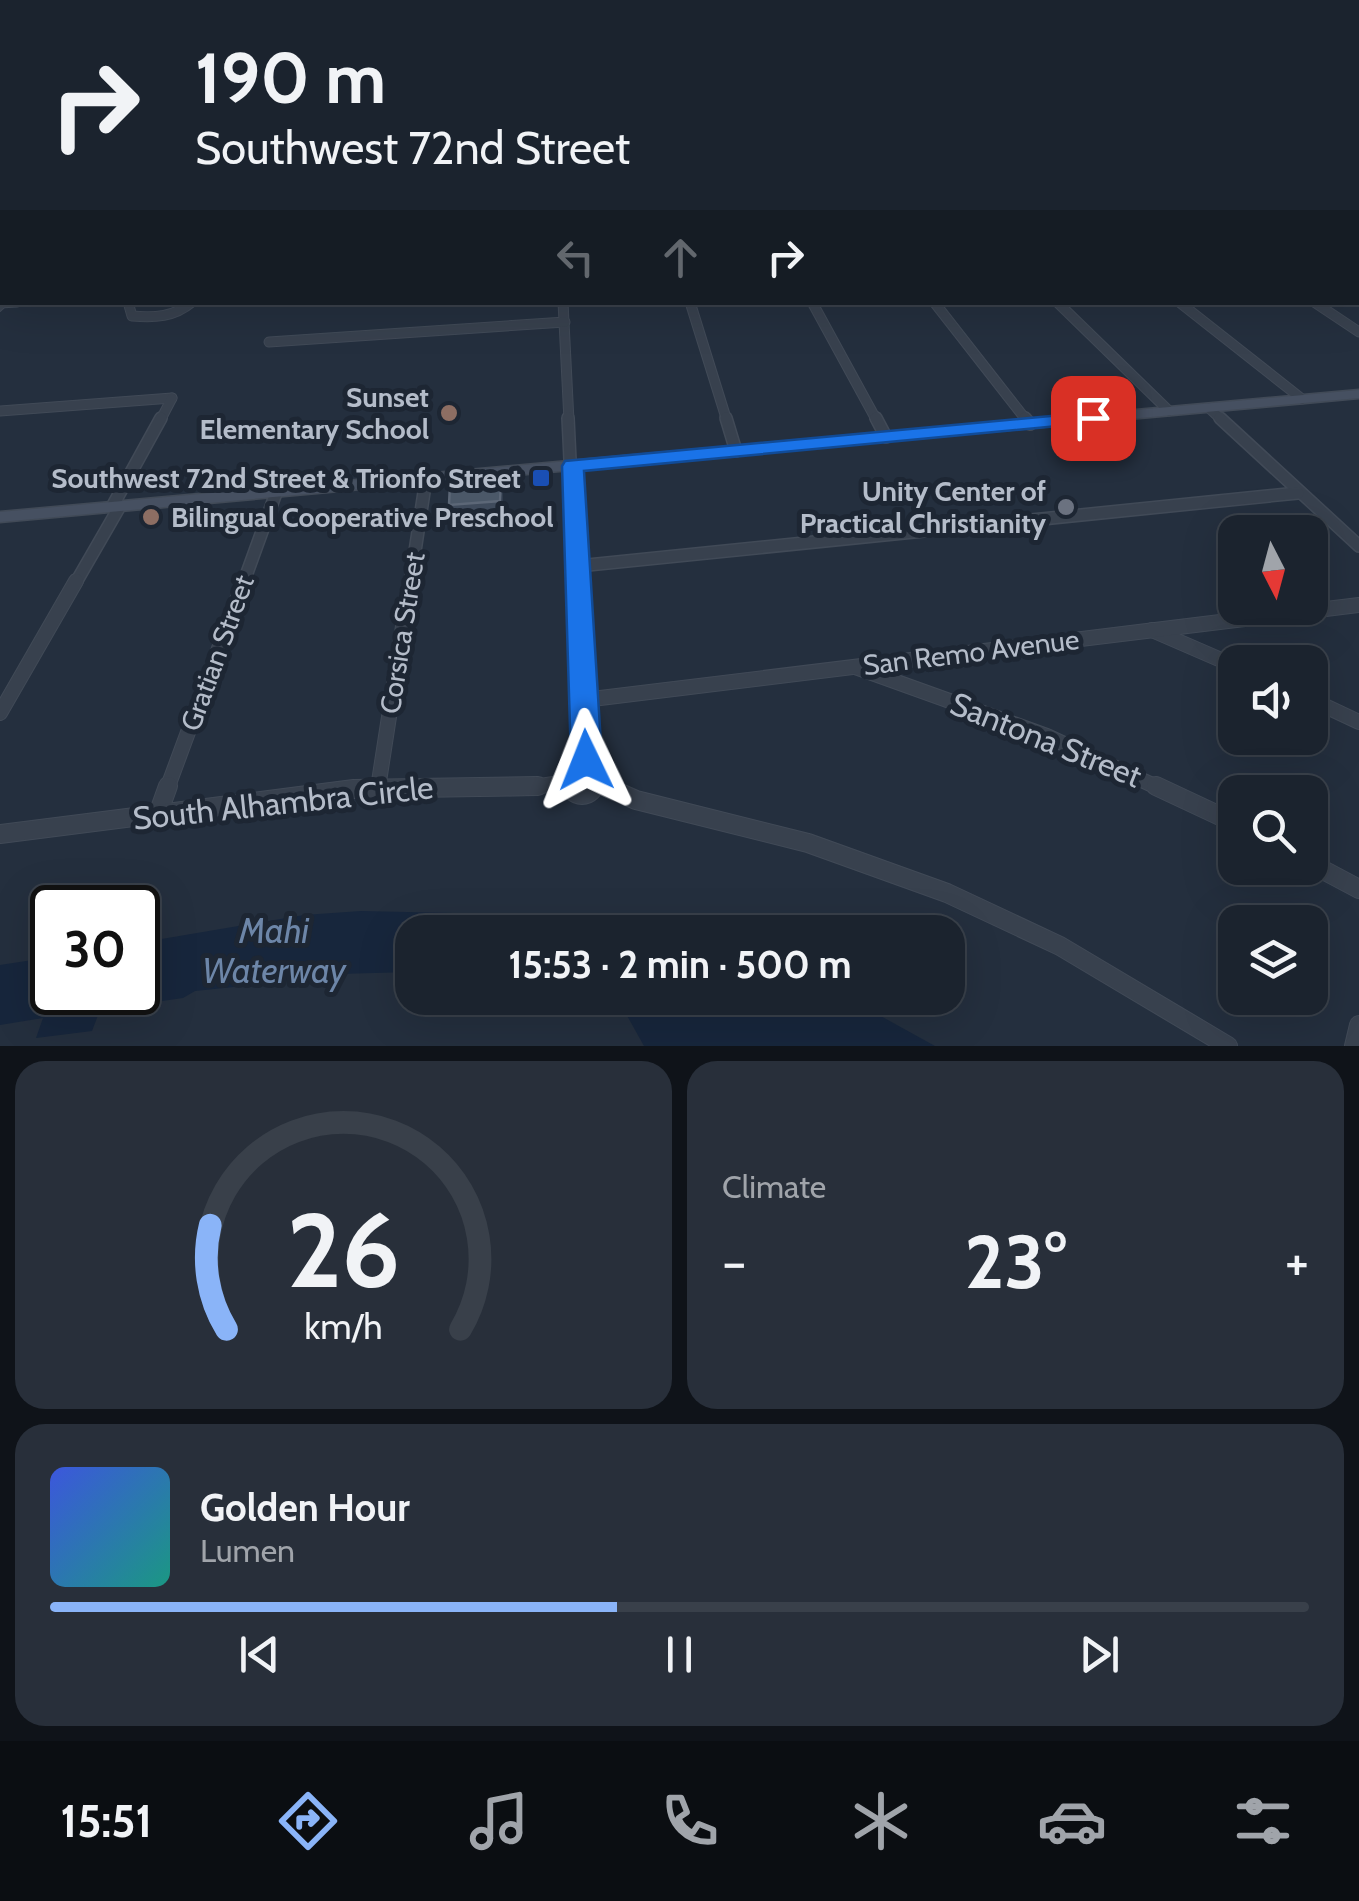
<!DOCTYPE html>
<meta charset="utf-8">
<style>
:root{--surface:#1b232e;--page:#282f3a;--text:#f1f3f6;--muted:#a0a4aa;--line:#39404a;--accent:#8ab4f8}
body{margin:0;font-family:Cabin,sans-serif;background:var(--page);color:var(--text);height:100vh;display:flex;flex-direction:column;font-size:38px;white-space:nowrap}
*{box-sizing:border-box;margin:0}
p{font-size:32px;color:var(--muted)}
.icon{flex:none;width:55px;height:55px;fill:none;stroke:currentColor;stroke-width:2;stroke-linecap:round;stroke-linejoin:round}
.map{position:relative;height:1046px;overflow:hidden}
.side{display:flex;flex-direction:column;gap:15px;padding:15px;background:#0f1319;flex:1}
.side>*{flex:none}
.banner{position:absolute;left:0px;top:0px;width:1360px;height:305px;box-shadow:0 10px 40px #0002,0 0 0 2px var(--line);background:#1b232e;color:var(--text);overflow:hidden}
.needle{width:65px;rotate:174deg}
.controls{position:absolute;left:1218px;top:515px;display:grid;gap:20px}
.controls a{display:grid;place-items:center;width:110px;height:110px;border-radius:20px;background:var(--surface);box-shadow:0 10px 40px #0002,0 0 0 2px var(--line);font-size:50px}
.speed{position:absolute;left:30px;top:885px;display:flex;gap:20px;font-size:50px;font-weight:700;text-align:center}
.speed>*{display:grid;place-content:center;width:130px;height:130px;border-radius:50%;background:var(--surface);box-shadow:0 10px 40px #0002,0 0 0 2px var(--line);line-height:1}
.speed .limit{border:5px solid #111;border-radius:15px;background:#fff;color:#111}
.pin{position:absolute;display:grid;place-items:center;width:85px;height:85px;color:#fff;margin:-42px;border-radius:20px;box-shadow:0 5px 15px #0006}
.me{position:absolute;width:110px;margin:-55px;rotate:358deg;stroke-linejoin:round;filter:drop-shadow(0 0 8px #0008)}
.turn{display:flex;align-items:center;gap:35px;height:210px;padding:0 30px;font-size:45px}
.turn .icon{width:130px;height:130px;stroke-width:2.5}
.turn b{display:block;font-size:70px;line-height:85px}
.lanes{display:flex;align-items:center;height:95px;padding:0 30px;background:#0003;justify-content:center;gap:50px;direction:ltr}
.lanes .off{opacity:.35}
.big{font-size:75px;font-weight:800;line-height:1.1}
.side .widget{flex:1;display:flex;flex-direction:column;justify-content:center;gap:15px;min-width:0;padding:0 35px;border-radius:30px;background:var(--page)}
.side .dial{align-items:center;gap:0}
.dial svg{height:260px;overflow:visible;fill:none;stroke:var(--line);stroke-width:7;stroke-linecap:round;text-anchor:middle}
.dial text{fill:var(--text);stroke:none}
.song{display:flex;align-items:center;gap:30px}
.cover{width:120px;height:120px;border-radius:15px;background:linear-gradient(135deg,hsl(230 70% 55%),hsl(170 70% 35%))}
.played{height:10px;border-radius:5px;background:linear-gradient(90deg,var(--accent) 45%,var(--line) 45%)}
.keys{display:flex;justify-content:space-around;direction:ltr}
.heat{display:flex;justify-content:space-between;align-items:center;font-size:55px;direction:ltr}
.side .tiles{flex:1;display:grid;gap:15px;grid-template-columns:1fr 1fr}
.widget:last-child{grid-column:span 2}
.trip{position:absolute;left:395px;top:915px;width:570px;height:100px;border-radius:30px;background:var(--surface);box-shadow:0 10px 40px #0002,0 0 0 2px var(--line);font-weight:800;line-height:100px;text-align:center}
.tabs{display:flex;height:160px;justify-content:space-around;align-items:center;background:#0b0e12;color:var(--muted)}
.tabs .icon{width:70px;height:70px}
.tabs .selected{color:var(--accent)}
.tabs b{font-size:45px;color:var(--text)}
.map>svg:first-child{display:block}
.water{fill:#17263c}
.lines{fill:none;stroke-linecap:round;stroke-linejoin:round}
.minor-far3-casing{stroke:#414a57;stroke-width:11}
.minor-far2-casing{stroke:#414a57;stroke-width:14}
.minor-far1-casing{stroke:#414a57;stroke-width:16}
.minor-casing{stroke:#414a57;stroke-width:20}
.tertiary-casing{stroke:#414a57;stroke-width:2}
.secondary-casing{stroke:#414a57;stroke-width:3}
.minor-far3{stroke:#38414e;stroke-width:9}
.minor-far2{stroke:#38414e;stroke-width:11}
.minor-far1{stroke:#38414e;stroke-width:14}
.minor{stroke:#38414e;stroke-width:18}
.tertiary{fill:#38414e;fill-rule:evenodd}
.secondary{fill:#465061;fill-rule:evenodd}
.wall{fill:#3f4b5c}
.shaded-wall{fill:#2f3b4b}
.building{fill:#4b5868;stroke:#5c6777;stroke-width:2.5}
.route{fill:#1a73e8;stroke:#114b97;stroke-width:2.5}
.education-dot{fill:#8d6e63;stroke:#1d2633;stroke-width:4}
.transit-dot{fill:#1a4fb4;stroke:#1d2633;stroke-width:4}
.worship-dot{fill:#6b7280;stroke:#1d2633;stroke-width:4}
.labels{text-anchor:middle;stroke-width:10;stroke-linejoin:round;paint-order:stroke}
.poi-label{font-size:28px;font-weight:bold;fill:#b4bcc9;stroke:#1d2633;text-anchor:end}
.street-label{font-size:28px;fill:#b4bcc9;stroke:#1d2633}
.near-street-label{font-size:32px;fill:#b4bcc9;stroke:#1d2633}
.near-water-label{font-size:35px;font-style:italic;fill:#6d86a8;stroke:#1d2633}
</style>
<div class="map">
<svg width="1359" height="1046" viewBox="0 0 1359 1046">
<rect width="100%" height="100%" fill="#242f3e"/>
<g class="water">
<polygon points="361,911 498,914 594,932 412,932 412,972 300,975 282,982 195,991 183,998 100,1010 92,1031 36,1038 43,1018 0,1025 0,965 52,957 52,992 138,992 138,943 304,915"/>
<polygon points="589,998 848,998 935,1046 644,1046 620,1003"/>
</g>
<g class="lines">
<g class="minor-far3-casing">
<g id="minor-far3">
<path d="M128 302 132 316C155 318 174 317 192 302"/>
<polyline points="563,302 569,421"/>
<polyline points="690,302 727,421"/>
<polyline points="812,302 877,421"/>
<polyline points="934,302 1027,421"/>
<polyline points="1057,302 1169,411"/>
<polyline points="1179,302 1302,399"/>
<polyline points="1314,302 1359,332"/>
<polyline points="0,303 17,302"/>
<polyline points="269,342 565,322"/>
<polyline points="1209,408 1223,421"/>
<polyline points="0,411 172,398"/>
<polyline points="160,421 172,398"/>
</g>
</g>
<g class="minor-far2-casing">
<g id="minor-far2">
<polyline points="568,418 576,584"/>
<polyline points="726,418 736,451"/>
<polyline points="876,418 886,437"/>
<polyline points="1025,418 1030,424"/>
<polyline points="1220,418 1359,546"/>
<polyline points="112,507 161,418"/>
<polyline points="578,566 1298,493"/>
<polyline points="75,584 120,506"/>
<polyline points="243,584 276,493"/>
<polyline points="410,584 426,479"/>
</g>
</g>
<g class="minor-far1-casing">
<g id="minor-far1">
<polyline points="576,581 585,768"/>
<polyline points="1152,630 1235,666"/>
<polyline points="855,667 1047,736 1161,789"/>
<polyline points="1310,699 1359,722"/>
<polyline points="584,700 1359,605"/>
<polyline points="0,713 76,581"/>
<circle cx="582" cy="782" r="15"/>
<polyline points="598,784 610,789"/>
<polyline points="378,788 410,581"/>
<polyline points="167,789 244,581"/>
<polyline points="379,789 528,788 566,782"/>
</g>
</g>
<g class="minor-casing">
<g id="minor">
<polyline points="604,786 636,800 808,843 947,893 1060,946 1228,1046"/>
<polyline points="1156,786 1235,823"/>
<polyline points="158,814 168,786"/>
<polyline points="0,834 354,789 538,786"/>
<polyline points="1310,863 1359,889"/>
<polyline points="1354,1046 1359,1025"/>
</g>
</g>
<g class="tertiary-casing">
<polygon id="tertiary" points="2,300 2,302 10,302 0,311 0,303"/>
</g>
<g class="secondary-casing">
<g id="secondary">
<rect x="1358" y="156" width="1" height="5"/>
<polygon points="1359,390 1359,398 0,522 0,512"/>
</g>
</g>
<use href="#minor-far3" class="minor-far3"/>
<use href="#minor-far2" class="minor-far2"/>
<use href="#minor-far1" class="minor-far1"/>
<use href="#minor" class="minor"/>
<use href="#tertiary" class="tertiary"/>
<use href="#secondary" class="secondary"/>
</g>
<polygon class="wall" points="503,492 502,514 452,518 449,505"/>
<polygon class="shaded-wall" points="501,480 503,492 502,514 500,501"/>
<polygon class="building" points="501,480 500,501 449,505 450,484"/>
<linearGradient id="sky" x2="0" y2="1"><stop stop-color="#141a22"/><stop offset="0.42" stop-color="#3f4d63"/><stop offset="1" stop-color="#3f4d63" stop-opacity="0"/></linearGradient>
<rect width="1359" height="252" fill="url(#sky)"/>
<polygon class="route" points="1093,412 1103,418 1100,422 584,471 602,760 597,770 586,774 576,770 571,760 562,466 565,461"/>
<g class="education-dot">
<circle cx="449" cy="413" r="10"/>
<circle cx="151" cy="517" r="10"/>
</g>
<rect class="transit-dot" x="531" y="468" width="20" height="20" rx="5"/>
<circle class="worship-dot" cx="1066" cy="507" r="10"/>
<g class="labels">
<g class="poi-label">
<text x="429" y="407">Sunset<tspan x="429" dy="32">Elementary School</tspan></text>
<text x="521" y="488">Southwest 72nd Street &amp; Trionfo Street</text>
<text x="1046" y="501">Unity Center of<tspan x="1046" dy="32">Practical Christianity</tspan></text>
<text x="171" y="527" text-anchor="start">Bilingual Cooperative Preschool</text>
</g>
<g class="street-label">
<text transform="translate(402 633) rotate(-81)" y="10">Corsica Street</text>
<text transform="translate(971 652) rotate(-7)" y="10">San Remo Avenue</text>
<text transform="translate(217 653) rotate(-70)" y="10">Gratian Street</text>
</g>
<g class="near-street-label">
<text transform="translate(1046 740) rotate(22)" y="11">Santona Street</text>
<text transform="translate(283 803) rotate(-6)" y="11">South Alhambra Circle</text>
</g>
<g class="near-water-label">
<text x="274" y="943">Mahi<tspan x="274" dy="40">Waterway</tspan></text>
</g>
</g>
</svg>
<div class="controls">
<a><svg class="needle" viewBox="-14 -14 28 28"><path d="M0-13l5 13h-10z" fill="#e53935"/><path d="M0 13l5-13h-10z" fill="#a0a4aa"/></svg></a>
<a><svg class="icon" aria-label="sound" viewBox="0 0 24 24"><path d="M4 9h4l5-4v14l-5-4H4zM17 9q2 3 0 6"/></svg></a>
<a><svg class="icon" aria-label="search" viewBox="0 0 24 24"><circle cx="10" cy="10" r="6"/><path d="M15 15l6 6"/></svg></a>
<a><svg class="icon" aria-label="layers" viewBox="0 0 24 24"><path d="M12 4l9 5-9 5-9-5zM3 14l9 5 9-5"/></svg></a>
</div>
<div class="speed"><div class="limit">30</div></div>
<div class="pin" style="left:1093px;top:418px;background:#d93025"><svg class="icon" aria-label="arrive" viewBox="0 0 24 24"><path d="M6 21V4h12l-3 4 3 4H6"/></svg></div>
<svg class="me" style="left:586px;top:760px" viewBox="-20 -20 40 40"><path d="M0-17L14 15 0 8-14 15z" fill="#1a73e8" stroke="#fff" stroke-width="4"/></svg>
<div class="trip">15:53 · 2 min · 500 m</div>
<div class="banner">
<div class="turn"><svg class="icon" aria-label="right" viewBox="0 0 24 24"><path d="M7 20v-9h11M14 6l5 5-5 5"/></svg><div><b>190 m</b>Southwest 72nd Street</div></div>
<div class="lanes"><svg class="icon off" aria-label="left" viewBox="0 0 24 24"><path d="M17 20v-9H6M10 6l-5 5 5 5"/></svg><svg class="icon off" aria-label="ahead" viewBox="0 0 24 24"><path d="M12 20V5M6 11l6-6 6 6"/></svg><svg class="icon" aria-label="right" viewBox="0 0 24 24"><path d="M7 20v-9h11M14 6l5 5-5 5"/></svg></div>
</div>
</div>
<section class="side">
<div class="tiles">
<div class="widget dial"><svg viewBox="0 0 100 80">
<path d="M14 69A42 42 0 1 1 86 69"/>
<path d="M14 69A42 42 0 0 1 9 37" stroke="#8ab4f8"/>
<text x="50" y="56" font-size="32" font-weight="700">26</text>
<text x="50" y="72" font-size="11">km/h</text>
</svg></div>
<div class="widget"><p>Climate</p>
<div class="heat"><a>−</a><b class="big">23°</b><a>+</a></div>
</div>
<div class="widget">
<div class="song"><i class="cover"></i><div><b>Golden Hour</b><p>Lumen</p></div></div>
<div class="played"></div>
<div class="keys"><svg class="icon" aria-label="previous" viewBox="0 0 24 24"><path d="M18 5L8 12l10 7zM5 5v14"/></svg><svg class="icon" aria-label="pause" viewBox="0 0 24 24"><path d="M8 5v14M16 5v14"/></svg><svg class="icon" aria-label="next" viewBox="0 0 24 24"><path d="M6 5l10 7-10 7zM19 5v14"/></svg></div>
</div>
</div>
</section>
<nav class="tabs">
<b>15:51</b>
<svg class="icon selected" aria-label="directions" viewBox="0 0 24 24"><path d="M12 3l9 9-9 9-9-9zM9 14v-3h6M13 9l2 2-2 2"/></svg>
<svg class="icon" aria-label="music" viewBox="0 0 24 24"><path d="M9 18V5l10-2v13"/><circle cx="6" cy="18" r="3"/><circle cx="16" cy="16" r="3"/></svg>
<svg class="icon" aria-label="phone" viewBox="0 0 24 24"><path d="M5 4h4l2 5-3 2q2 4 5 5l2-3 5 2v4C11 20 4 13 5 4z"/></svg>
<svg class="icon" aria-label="climate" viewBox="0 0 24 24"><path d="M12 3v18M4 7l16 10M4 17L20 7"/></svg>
<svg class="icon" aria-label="car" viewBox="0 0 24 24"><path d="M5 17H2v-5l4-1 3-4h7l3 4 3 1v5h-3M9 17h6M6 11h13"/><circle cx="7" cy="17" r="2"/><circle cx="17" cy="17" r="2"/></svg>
<svg class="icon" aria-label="filters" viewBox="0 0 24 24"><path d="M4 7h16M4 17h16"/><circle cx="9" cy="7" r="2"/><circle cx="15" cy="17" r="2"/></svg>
</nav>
